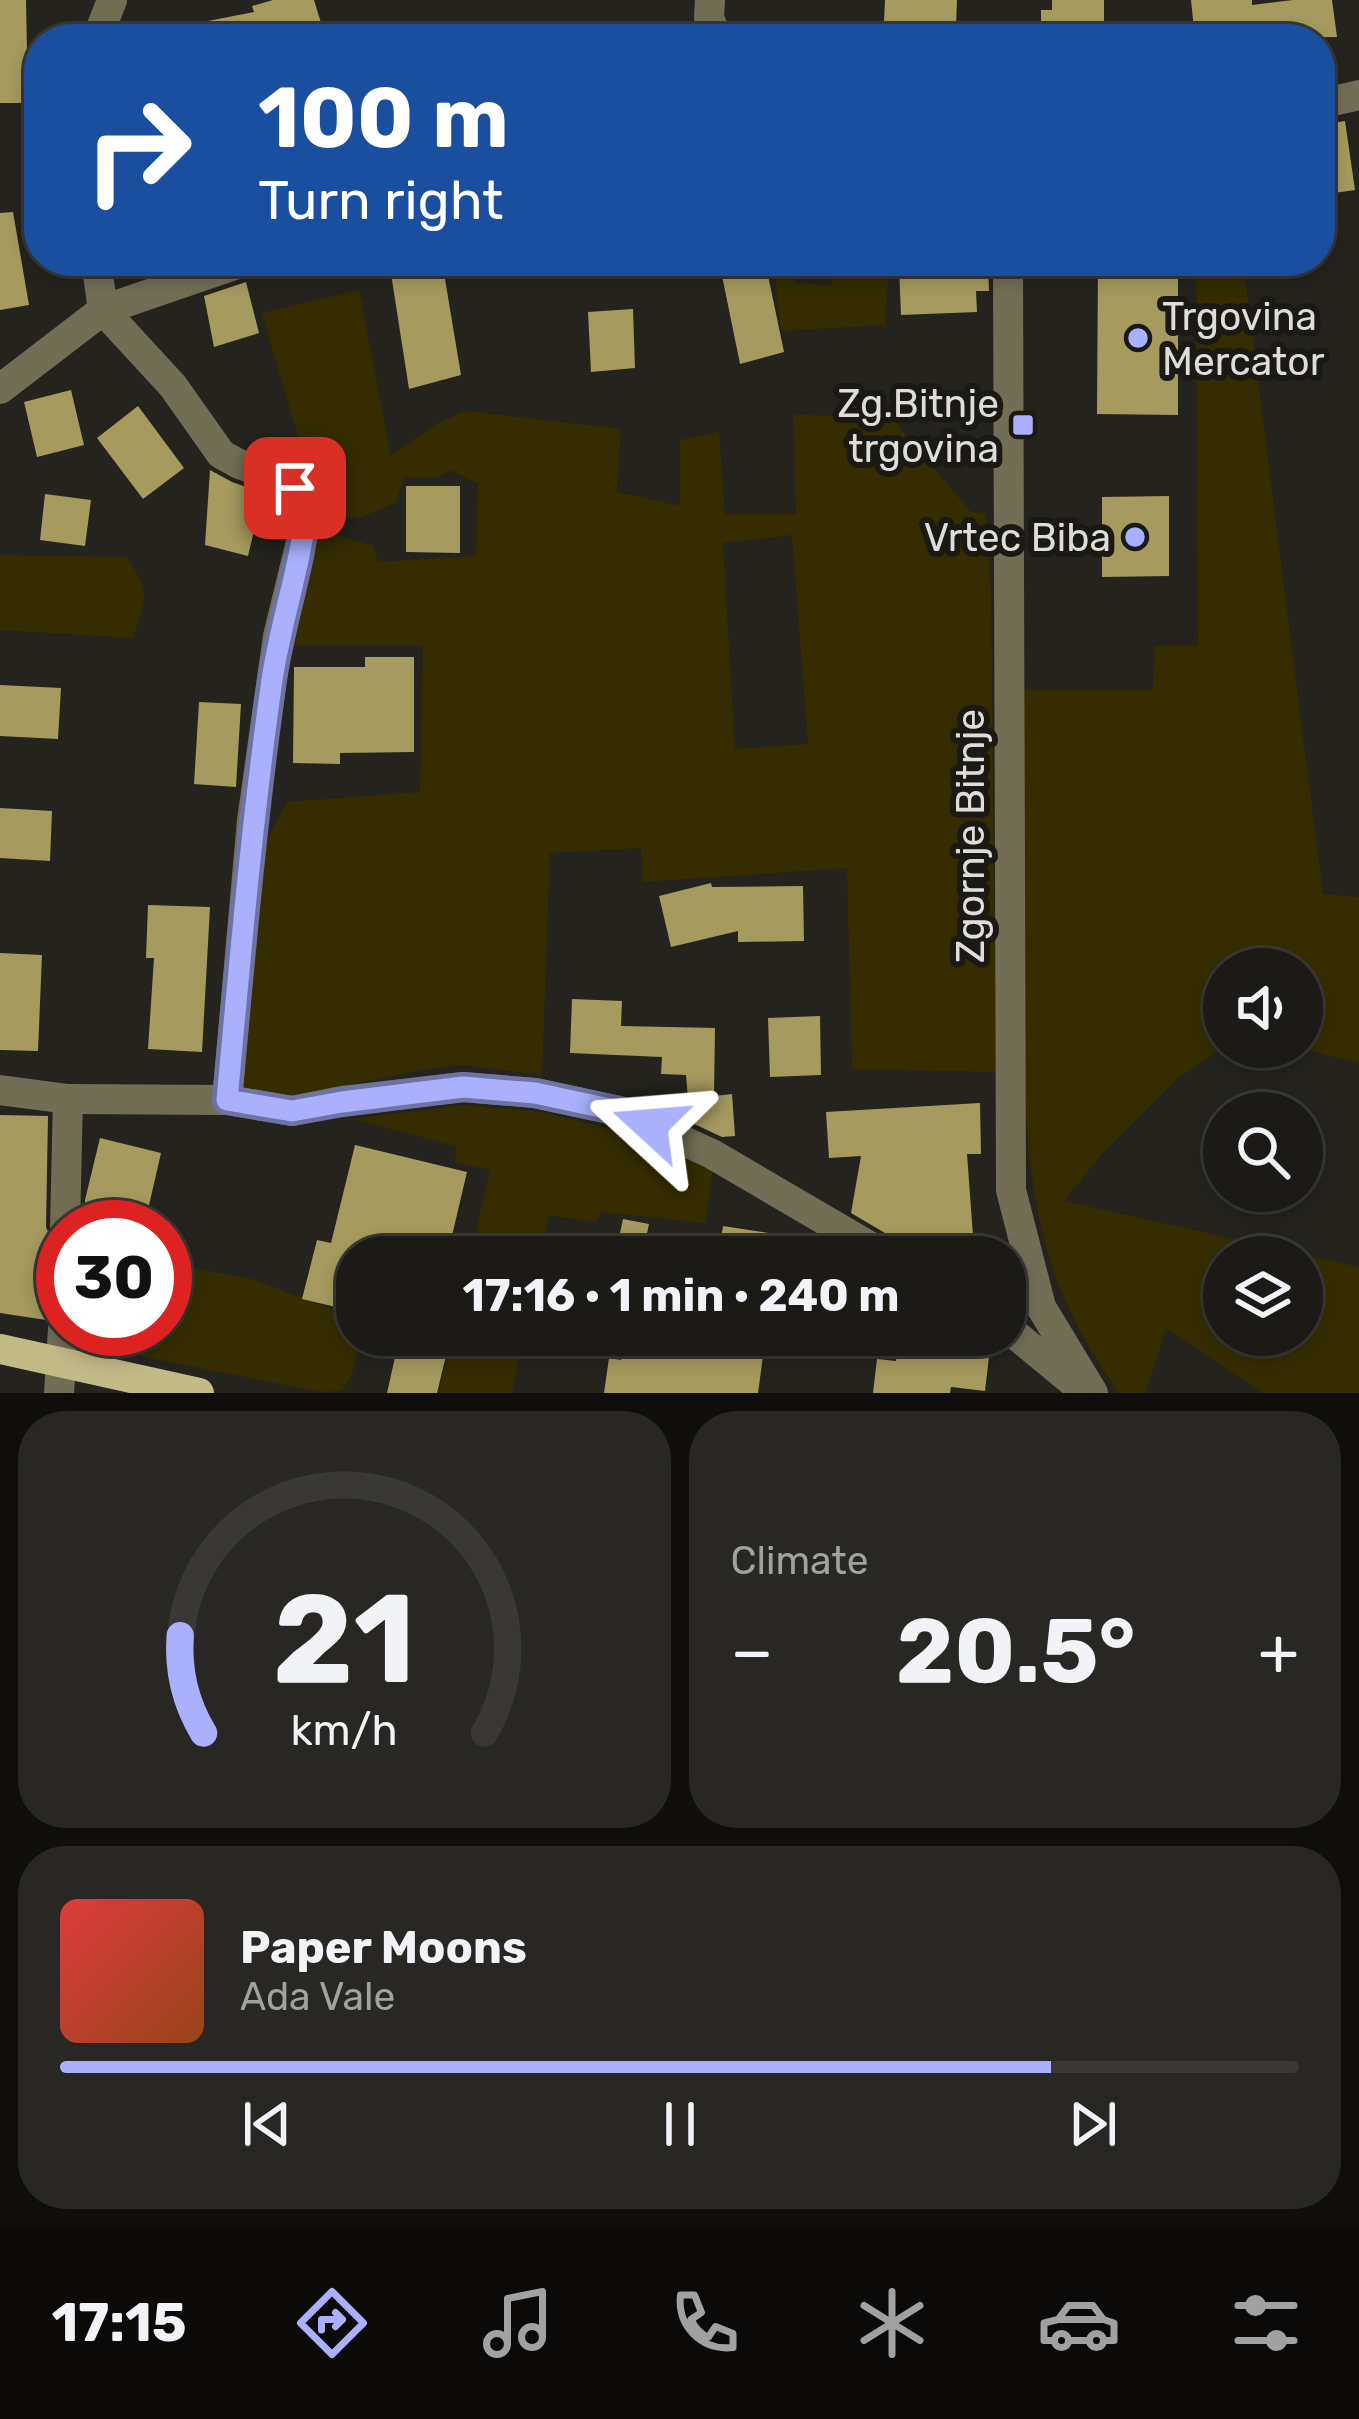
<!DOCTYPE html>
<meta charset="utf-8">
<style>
:root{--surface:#1b1a16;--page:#282723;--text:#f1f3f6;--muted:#a0a1a1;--line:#393835;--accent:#aab0fc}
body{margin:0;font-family:Rubik,sans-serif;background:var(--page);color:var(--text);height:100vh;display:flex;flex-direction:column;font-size:45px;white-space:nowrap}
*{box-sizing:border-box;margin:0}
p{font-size:39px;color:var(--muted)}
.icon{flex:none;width:66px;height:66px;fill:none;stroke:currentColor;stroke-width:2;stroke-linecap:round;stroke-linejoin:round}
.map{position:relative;height:1393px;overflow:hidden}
.details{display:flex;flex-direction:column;gap:18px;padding:18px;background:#0f0e0c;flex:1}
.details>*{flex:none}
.top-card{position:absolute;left:24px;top:24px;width:1311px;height:252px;border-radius:48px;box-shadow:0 6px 18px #0003,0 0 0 3px var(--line);background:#1a4fa0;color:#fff;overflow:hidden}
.tools{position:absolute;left:1203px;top:948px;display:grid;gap:24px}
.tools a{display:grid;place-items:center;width:120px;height:120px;border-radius:50%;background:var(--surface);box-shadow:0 6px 18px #0003,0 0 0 3px var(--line);font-size:60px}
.speed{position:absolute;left:36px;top:1200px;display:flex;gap:24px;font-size:60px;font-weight:700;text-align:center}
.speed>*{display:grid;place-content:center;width:156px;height:156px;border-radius:50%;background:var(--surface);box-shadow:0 6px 18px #0003,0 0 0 3px var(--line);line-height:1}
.speed .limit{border:18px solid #d22;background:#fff;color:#111}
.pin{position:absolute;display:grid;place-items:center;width:102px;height:102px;color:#fff;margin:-51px;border-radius:24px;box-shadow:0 6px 18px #0006}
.me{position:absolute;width:132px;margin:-66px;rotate:289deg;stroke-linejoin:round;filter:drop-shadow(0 0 9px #0008)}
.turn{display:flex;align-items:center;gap:42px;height:252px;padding:0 36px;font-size:54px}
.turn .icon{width:156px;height:156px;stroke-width:2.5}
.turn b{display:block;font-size:84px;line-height:102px}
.big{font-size:90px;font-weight:700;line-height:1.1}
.details .widget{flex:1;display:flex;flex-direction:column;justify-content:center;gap:18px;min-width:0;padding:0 42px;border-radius:48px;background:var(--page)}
.details .dial{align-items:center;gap:0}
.dial svg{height:312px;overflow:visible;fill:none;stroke:var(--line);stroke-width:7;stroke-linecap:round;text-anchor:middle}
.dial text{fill:var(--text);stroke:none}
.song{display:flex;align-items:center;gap:36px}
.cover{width:144px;height:144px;border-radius:18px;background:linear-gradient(135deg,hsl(0 70% 55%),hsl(20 70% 35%))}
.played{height:12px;border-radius:6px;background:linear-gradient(90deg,var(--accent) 80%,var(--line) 80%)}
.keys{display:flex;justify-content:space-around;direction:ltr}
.heat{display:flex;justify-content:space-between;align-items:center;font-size:66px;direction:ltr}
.details .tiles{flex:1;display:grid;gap:18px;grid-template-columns:1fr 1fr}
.widget:last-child{grid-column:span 2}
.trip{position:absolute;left:336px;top:1236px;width:690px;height:120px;border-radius:48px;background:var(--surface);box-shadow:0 6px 18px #0003,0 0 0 3px var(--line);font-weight:700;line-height:120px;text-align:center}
.menu{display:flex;height:192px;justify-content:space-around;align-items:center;background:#0b0a09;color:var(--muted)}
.menu .icon{width:84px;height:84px}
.menu .active{color:var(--accent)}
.menu b{font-size:54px;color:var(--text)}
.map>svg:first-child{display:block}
.green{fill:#352d00;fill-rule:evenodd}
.building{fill:#a59b5f}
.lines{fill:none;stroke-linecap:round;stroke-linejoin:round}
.minor{stroke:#726e56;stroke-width:30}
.major{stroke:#c3bb87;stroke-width:30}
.route-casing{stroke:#6e72a4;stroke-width:30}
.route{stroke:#aab0fc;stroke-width:21}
.poi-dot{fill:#aab0fc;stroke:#1a1913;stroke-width:4.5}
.labels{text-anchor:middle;stroke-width:12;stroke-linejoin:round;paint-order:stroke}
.poi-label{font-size:39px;fill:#deddd9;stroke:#1a1913;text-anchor:end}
.street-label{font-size:39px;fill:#deddd9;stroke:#1a1913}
</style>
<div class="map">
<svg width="1359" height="1393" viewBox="0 0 1359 1393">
<rect width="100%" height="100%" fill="#24231d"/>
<g class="green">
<polygon points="773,261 791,261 794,283 831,285 833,264 889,268 885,325 781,331"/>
<path d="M1196 261H1243L1323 894 1359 897V1063L1294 1047H1302V969H1224V1047L1179 1077 1100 1156 1064 1201 1359 1267V1393H1263L1166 1328 1146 1393H1118C1093 1355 1069 1315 1054 1272 1020 1171 1023 1060 1023 955 1022 867 1022 779 1022 690H1153L1154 646H1198ZM1224 1257H1302V1335H1224Z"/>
<path d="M359 290 391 456 436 424 465 411 621 429 617 492 680 506V440L719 432 725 514H796L793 415 890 416 971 512 986 513 991 593 996 1072 852 1069 847 868 643 882 641 848 550 853 542 1075 461 1065 420 1070 295 1096 250 1095 240 1085 259 854 287 802 420 792 423 646 288 645 316 529 373 546 378 562 476 556 478 484 451 470 438 477H404L396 503 359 518 313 517 315 494 262 313ZM792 535 808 744 735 749 723 543Z"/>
<path d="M0 555 126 557C153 595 146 595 133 638L0 630Z"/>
<polygon points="465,1105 541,1112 611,1129 615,1124 713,1168 706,1223 602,1212 596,1222 549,1215 540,1257 470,1257 490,1170 455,1162 456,1146 352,1119"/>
<polygon points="165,1263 252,1279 357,1319 357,1335 362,1335 351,1378 341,1391 320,1392 139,1356 141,1329 165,1329"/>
<polygon points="452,1335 524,1335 512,1393 438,1393"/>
</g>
<g class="building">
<polygon points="0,0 26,0 28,103 0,103"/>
<polygon points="273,0 314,0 326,39 178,39 177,27 254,12 252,6"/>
<polygon points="885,0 957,0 956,26 884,22"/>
<polygon points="1052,0 1104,0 1104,39 1041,39 1041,10 1052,10"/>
<polygon points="1191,0 1252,0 1252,5 1293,0 1332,0 1337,37 1195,39"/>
<polygon points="1345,121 1355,190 1320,195 1320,125"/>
<polygon points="13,212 29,305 0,310 0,213"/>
<polygon points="389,261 442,261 461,375 409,389"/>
<polygon points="719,261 765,261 784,352 740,364"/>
<polygon points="1098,261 1178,261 1178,415 1097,414"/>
<polygon points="988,263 989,291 976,291 977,312 901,315 899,268"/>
<polygon points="246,282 259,333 214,347 204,296"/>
<polygon points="633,309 635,368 591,372 588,312"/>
<polygon points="71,390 84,445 37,457 24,402"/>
<polygon points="138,406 184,468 143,499 97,438"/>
<polygon points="210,470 232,482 263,493 248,556 205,545"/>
<polygon points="406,486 460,486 460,553 406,552"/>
<polygon points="45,494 91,500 85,546 40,540"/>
<polygon points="1169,496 1169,576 1102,577 1102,497"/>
<polygon points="365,657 414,657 414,752 340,753 340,764 293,763 294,667 365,667"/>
<polygon points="0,685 61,688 58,739 0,736"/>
<polygon points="199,702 241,704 236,787 194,784"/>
<polygon points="0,808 52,811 50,861 0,858"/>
<polygon points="711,883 712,887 803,886 804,941 738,942 738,931 671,947 659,896"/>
<polygon points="148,905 210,907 202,1052 148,1049 154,958 146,958"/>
<polygon points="0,953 42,955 38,1051 0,1050"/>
<polygon points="572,999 622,1001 621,1026 715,1028 714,1096 732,1094 735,1136 722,1137 690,1122 686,1075 661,1074 662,1057 570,1053"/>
<polygon points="820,1016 821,1075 770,1077 768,1018"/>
<polygon points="980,1103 981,1154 967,1154 974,1249 919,1254 918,1239 885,1233 851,1213 861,1156 829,1158 826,1112"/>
<polygon points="0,1115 48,1116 46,1227 52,1241 51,1294 46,1320 0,1313"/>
<polygon points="100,1138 161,1153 144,1227 85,1227 85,1200"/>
<polygon points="355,1145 467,1172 447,1257 357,1257 357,1312 302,1299 317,1240 331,1243"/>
<polygon points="623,1219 649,1224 642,1257 615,1257"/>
<polygon points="723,1226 775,1234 771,1257 718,1257"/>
<polygon points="400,1335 451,1335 437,1393 387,1393"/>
<polygon points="704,1335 765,1341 758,1393 604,1393 609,1358 621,1360 625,1341 701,1353"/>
<polygon points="900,1335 988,1335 991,1339 985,1391 951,1387 950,1393 873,1393 877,1359 896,1361"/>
</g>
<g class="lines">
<g class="minor">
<polyline points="710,0 709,17 717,39"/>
<polyline points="97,39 112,0"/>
<polyline points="1320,104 1359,95"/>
<polyline points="96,261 103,310 173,386 221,454 239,464 274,476 307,500 305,525 278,636 252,820 227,1100"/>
<polyline points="1008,261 1011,1190 1041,1307 1093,1393"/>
<polyline points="0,389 103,310 246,261"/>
<polyline points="0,1090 68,1099 227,1100 292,1111 342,1101 463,1087 535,1093 619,1111 712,1154 888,1257"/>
<polyline points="65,1227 68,1099"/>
<polyline points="1005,1326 1079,1387"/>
<polyline points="59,1393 63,1329"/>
</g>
<polyline class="major" points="0,1349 199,1393"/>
</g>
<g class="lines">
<g class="route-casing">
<path id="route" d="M295 488 307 500C303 560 281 619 272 680 252 820 240 960 227 1100L292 1111 342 1102 463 1087 535 1093 619 1111 650 1125"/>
</g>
<use href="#route" class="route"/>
</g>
<g class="poi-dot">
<circle cx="1138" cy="338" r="12"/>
<rect x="1011" y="413" width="24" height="24" rx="6"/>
<circle cx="1135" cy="537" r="12"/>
</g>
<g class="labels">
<g class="poi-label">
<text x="1162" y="330" text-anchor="start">Trgovina<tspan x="1162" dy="45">Mercator</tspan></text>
<text x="999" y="417">Zg.Bitnje<tspan x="999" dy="45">trgovina</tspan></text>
<text x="1111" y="551">Vrtec Biba</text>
</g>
<g class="street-label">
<text transform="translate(970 836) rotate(-90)" y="14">Zgornje Bitnje</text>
</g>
</g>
</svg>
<div class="tools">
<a><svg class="icon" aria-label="sound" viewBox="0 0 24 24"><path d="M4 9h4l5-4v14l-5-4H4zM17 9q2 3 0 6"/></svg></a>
<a><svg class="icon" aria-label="search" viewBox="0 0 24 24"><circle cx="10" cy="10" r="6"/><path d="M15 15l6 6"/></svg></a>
<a><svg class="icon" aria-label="layers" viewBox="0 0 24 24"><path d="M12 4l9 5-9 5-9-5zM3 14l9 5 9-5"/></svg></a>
</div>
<div class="speed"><div class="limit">30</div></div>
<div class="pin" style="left:295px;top:488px;background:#d93025"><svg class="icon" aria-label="arrive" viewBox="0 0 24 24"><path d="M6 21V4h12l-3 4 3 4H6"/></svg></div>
<svg class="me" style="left:650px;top:1125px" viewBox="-20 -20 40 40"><path d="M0-17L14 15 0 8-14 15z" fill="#aab0fc" stroke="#fff" stroke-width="4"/></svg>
<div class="trip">17:16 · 1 min · 240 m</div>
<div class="top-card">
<div class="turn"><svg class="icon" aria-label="right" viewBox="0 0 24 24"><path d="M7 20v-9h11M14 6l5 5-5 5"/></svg><div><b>100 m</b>Turn right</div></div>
</div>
</div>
<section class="details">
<div class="tiles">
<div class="widget dial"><svg viewBox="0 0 100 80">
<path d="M14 69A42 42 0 1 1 86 69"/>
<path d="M14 69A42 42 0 0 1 8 44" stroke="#aab0fc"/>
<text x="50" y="56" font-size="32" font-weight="700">21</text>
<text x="50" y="72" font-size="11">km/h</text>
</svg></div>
<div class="widget"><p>Climate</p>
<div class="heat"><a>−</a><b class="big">20.5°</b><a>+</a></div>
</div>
<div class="widget">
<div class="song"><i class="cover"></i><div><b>Paper Moons</b><p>Ada Vale</p></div></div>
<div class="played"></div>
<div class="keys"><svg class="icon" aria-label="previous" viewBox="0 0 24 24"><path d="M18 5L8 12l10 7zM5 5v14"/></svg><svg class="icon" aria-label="pause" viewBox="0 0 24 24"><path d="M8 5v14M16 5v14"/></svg><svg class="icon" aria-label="next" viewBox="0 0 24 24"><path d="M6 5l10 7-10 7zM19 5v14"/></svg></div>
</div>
</div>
</section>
<nav class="menu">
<b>17:15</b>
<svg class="icon active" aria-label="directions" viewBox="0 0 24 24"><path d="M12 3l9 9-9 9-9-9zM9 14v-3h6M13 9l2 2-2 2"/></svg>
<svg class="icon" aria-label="music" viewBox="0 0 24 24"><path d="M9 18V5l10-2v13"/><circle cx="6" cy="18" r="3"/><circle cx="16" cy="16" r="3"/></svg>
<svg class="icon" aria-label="phone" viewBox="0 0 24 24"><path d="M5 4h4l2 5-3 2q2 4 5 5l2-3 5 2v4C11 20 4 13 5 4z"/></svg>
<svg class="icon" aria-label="climate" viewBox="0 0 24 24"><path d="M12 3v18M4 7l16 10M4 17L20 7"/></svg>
<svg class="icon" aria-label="car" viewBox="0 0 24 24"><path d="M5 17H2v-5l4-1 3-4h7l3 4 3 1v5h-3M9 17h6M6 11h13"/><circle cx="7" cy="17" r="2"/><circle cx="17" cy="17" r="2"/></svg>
<svg class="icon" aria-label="filters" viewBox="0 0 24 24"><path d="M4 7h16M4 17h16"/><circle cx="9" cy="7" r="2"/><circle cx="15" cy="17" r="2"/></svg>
</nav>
